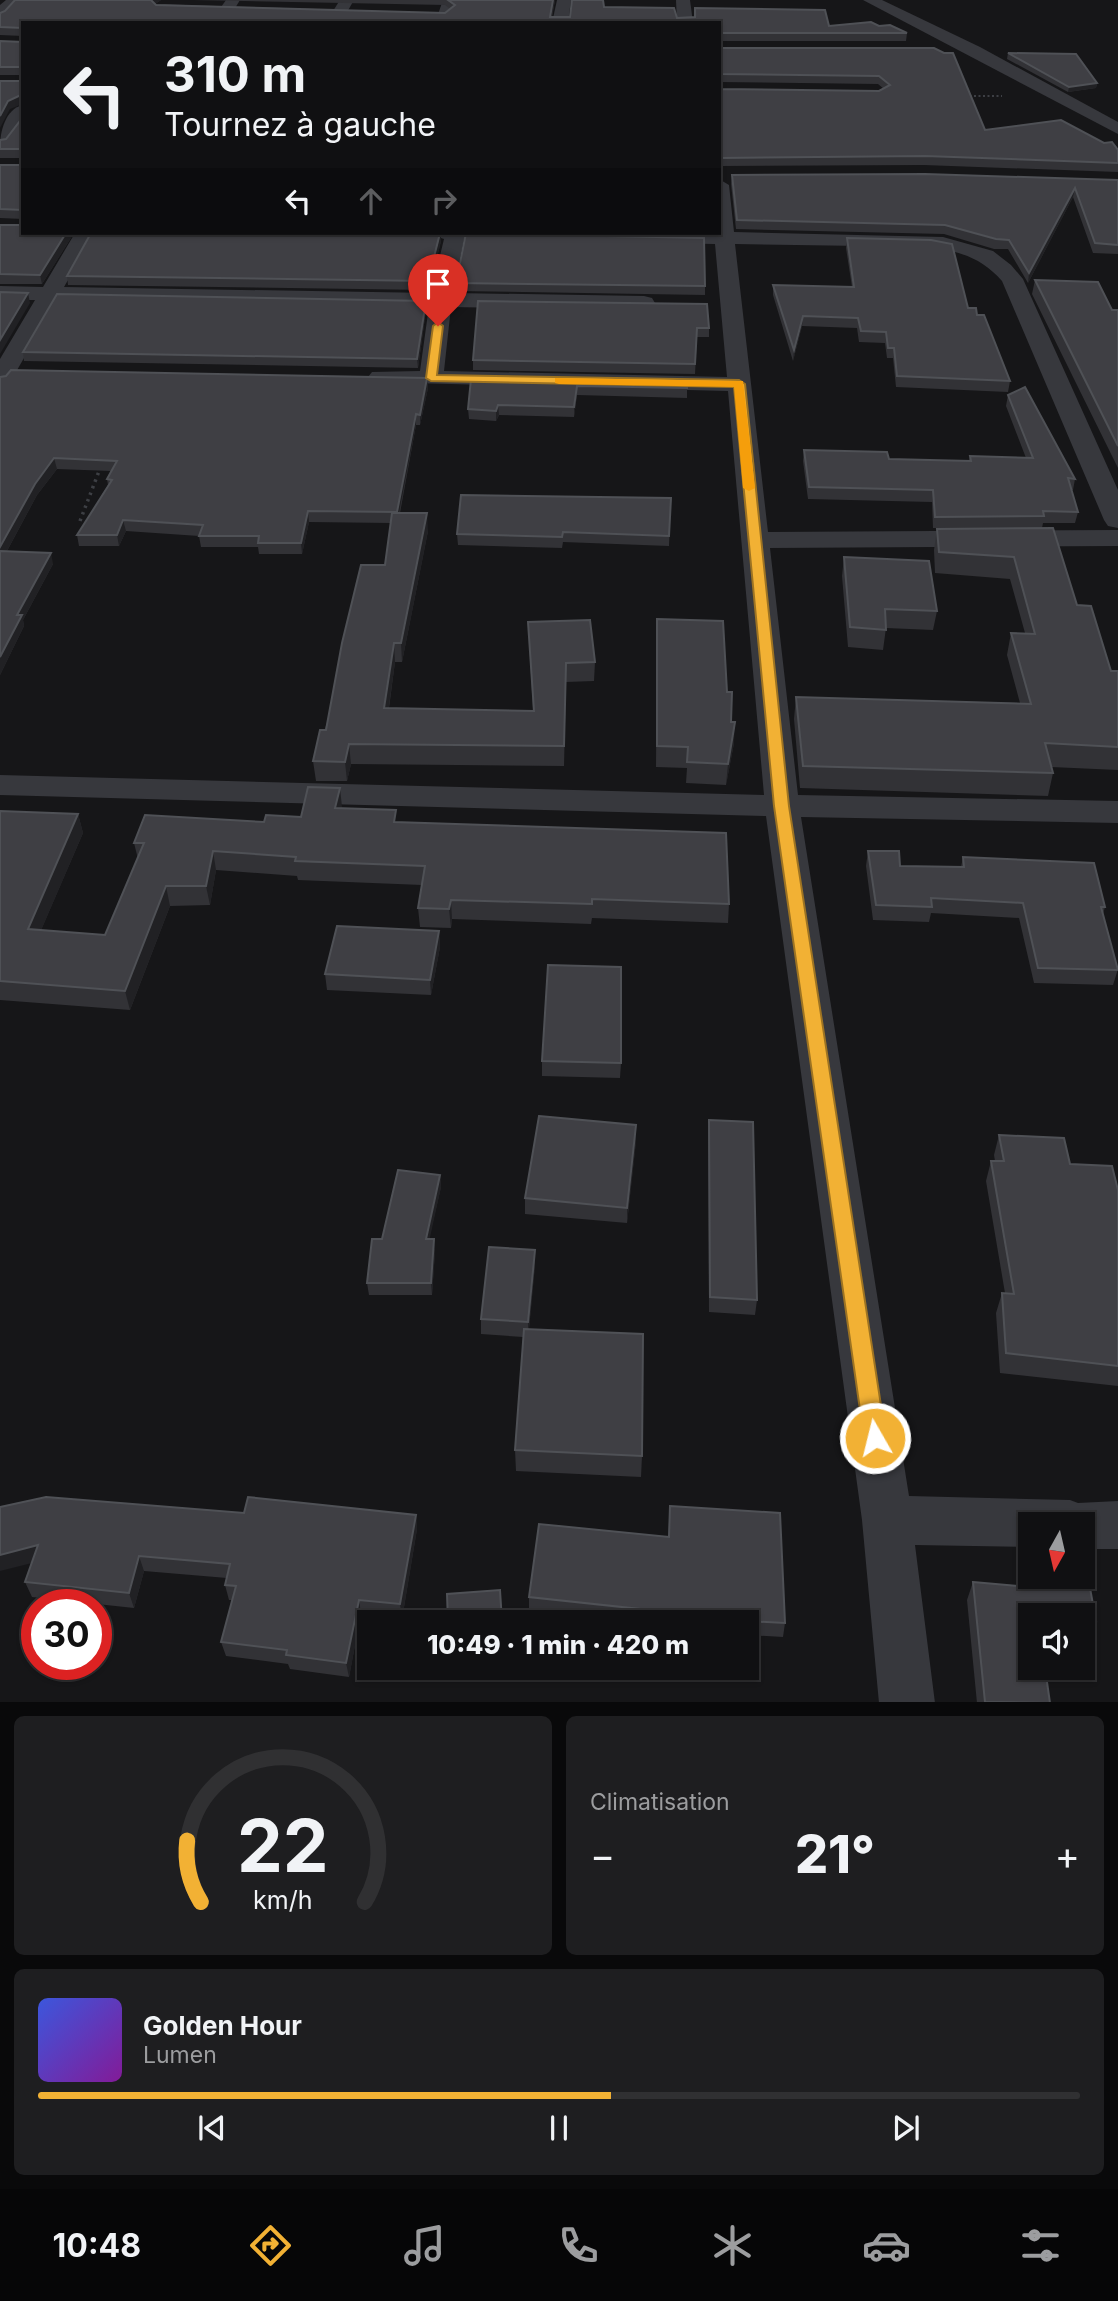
<!DOCTYPE html>
<html lang="fr">
<meta charset="utf-8">
<style>
:root{--surface:#101012;--page:#1e1e20;--text:#f1f3f6;--muted:#9c9d9f;--line:#303032;--accent:#f2b134}
body{margin:0;font-family:Inter,sans-serif;background:var(--page);color:var(--text);height:100vh;display:flex;flex-direction:column;font-size:26px;white-space:nowrap}
*{box-sizing:border-box;margin:0}
p{font-size:23px;color:var(--muted)}
.icon{flex:none;width:38px;height:38px;fill:none;stroke:currentColor;stroke-width:2;stroke-linecap:round;stroke-linejoin:round}
.map{position:relative;height:1702px;overflow:hidden}
.sheet{display:flex;flex-direction:column;gap:14px;padding:14px;background:#09090a;flex:1}
.sheet>*{flex:none}
.hud{position:absolute;left:21px;top:21px;width:700px;height:214px;border-radius:0px;box-shadow:0 2px 5px #0004,0 0 0 2px var(--line);background:#101012;color:var(--text);overflow:hidden}
.needle{width:46px;rotate:188deg}
.controls{position:absolute;left:1018px;top:1512px;display:grid;gap:14px}
.controls a{display:grid;place-items:center;width:77px;height:77px;border-radius:0px;background:var(--surface);box-shadow:0 2px 5px #0004,0 0 0 2px var(--line);font-size:35px}
.speed{position:absolute;left:21px;top:1589px;display:flex;gap:14px;font-size:35px;font-weight:700;text-align:center}
.speed>*{display:grid;place-content:center;width:91px;height:91px;border-radius:50%;background:var(--surface);box-shadow:0 2px 5px #0004,0 0 0 2px var(--line);line-height:1}
.speed .limit{border:10px solid #d22;background:#fff;color:#111}
.pin{position:absolute;display:grid;place-items:center;width:60px;height:60px;color:#fff;margin:-72px -30px;border-radius:50% 50% 50% 0;rotate:-45deg;box-shadow:0 0 7px #0007}
.pin .icon{rotate:45deg}
.me{position:absolute;width:77px;margin:-38px;rotate:352deg;stroke-linejoin:round;filter:drop-shadow(0 0 5px #0008)}
.turn{display:flex;align-items:center;gap:24px;height:147px;padding:0 28px;font-size:32px}
.turn .icon{width:91px;height:91px;stroke-width:2.5}
.turn b{display:block;font-size:49px;line-height:60px}
.lanes{display:flex;align-items:center;height:66px;padding:0 28px;background:#0003;justify-content:center;gap:35px;direction:ltr}
.lanes .off{opacity:.35}
.big{font-size:52px;font-weight:800;line-height:1.1}
.sheet .tile{flex:1;display:flex;flex-direction:column;justify-content:center;gap:10px;min-width:0;padding:0 24px;border-radius:10px;background:var(--page)}
.sheet .dial{align-items:center;gap:0}
.dial svg{height:182px;overflow:visible;fill:none;stroke:var(--line);stroke-width:7;stroke-linecap:round;text-anchor:middle}
.dial text{fill:var(--text);stroke:none}
.song{display:flex;align-items:center;gap:21px}
.cover{width:84px;height:84px;border-radius:10px;background:linear-gradient(135deg,hsl(230 70% 55%),hsl(290 70% 35%))}
.played{height:7px;border-radius:4px;background:linear-gradient(90deg,var(--accent) 55%,var(--line) 55%)}
.keys{display:flex;justify-content:space-around;direction:ltr}
.heat{display:flex;justify-content:space-between;align-items:center;font-size:38px;direction:ltr}
.sheet .tiles{flex:1;display:grid;gap:14px;grid-template-columns:1fr 1fr}
.tile:last-child{grid-column:span 2}
.trip{position:absolute;left:357px;top:1610px;width:402px;height:70px;border-radius:0px;background:var(--surface);box-shadow:0 2px 5px #0004,0 0 0 2px var(--line);font-weight:800;line-height:70px;text-align:center}
.menu{display:flex;height:112px;justify-content:space-around;align-items:center;background:#060607;color:var(--muted)}
.menu .icon{width:49px;height:49px}
.menu .on{color:var(--accent)}
.menu b{font-size:32px;color:var(--text)}
.map>svg:first-child{display:block}
.lines{fill:none;stroke-linecap:round;stroke-linejoin:round}
.path-far1{stroke:#3d3f44;stroke-width:2;stroke-dasharray:2 2.5;stroke-linecap:butt}
.path{stroke:#3d3f44;stroke-width:3.5;stroke-dasharray:2.5 4.5;stroke-linecap:butt}
.minor{fill:#37383d;fill-rule:evenodd}
.wall{fill:#323236}
.shaded-wall{fill:#212124}
.building{fill:#3f3f44;stroke:#4f5156;stroke-width:2}
.route{fill:#f2b134;stroke:#9d7322;stroke-width:2}
.slow{fill:#f59e0b}
</style>
<div class="map">
<svg width="1118" height="1703" viewBox="0 0 1118 1703">
<rect width="100%" height="100%" fill="#161618"/>
<g class="lines">
<polyline class="path-far1" points="965,96 1002,96"/>
<polyline class="path" points="80,521 101,466"/>
<g class="minor">
<polygon points="6,0 21,0 5,17 0,19 0,5"/>
<polygon points="226,0 240,0 226,23 210,23"/>
<polygon points="340,0 354,0 346,14 336,14 333,11"/>
<polygon points="443,0 457,0 451,23 435,23"/>
<polygon points="557,0 571,0 568,23 552,23"/>
<polygon points="676,0 690,0 693,23 677,23"/>
<polygon points="863,0 882,0 980,47 1118,122 1118,134"/>
<path d="M23 105V123L6 146 0 147C0 132 5 109 23 105Z"/>
<path d="M719 179 729 185 734 232 943 237 993 251 1011 265 1023 279 1118 490V528L1108 526 1104 520 1002 281C982 258 959 251 930 247L735 244 768 532 1118 530V546L770 548 798 795 1118 801V823L801 817 909 1496 1070 1500 1078 1503 1118 1501V1549H1083V1524H1031V1547L915 1545 935 1703H879L862 1520 766 816 0 795V775L764 795 728 391 372 382 368 377 372 372 420 371 429 306 57 300 12 379 8 384 0 386V359L35 300H0V286L43 287 75 233H95L64 287 431 293 444 239 438 237 435 233H719ZM464 239 715 244 727 377 444 371 451 307 644 310 652 308 655 303 652 298 644 296 453 293Z"/>
</g>
</g>
<g class="wall">
<polygon points="15,0 161,0 155,4 445,13 450,9 445,5 192,0 555,0 552,17 570,17 604,7 677,18 695,17 695,8 829,26 879,26 907,33 906,41 719,41 719,23 23,23 23,36 0,35 0,13 5,11"/>
<polygon points="0,41 23,42 23,75 0,75"/>
<polygon points="719,48 934,48 985,130 1118,150 1118,172 924,165 719,166 719,88 719,89 879,91 884,89 878,84 719,82"/>
<polygon points="1008,53 1097,83 1096,88 1068,92 1007,59"/>
<polygon points="23,117 23,158 0,158 0,140 6,139"/>
<polygon points="0,165 23,165 23,219 0,218"/>
<polygon points="732,175 1118,180 1118,254 1093,253 1073,197 1028,283 1008,249 994,249 944,234 736,229 731,184"/>
<polygon points="0,225 23,233 74,233 42,284 0,284"/>
<polygon points="441,233 441,241 429,290 68,285 67,276"/>
<polygon points="847,238 968,308 977,315 1010,381 1008,392 896,387 893,358 887,358 885,343 859,342 857,328 802,326 793,361 773,295 773,285 852,287 846,248"/>
<polygon points="1035,280 1112,310 1118,310 1118,468 1032,294"/>
<polygon points="456,283 705,286 705,295 456,291"/>
<polygon points="478,301 709,328 709,337 697,337 695,374 473,370 473,360"/>
<polygon points="426,310 418,368 24,361 23,352"/>
<polygon points="0,377 427,378 428,388 420,425 416,425 400,513 428,531 402,662 395,662 389,708 533,711 528,622 595,662 594,681 566,682 564,766 351,764 347,781 316,781 313,761 385,565 391,523 309,522 302,554 259,554 258,547 201,547 199,536 126,531 119,546 79,546 77,535 108,485 107,479 111,471 57,469 37,495 7,551 53,564 23,620 24,626 0,675"/>
<polygon points="471,379 687,383 687,398 577,395 574,417 499,415 496,421 469,419 468,409"/>
<polygon points="1008,395 1075,479 1073,490 1071,490 1078,512 1075,523 1043,523 1042,528 933,528 932,502 808,499 803,461 804,450 889,459 969,461 970,456 1026,458 1006,406"/>
<polygon points="671,498 669,546 563,542 562,548 458,545 457,534"/>
<polygon points="1053,528 1077,605 1111,671 1118,671 1118,770 1051,767 1053,773 1048,796 800,788 794,719 796,697 1020,703 1007,655 1011,633 1025,633 1010,579 935,573 934,550 937,529"/>
<polygon points="844,557 937,611 933,630 886,628 883,650 848,647 842,576"/>
<polygon points="657,619 727,692 734,743 726,785 686,783 687,768 656,767"/>
<polygon points="342,807 341,809 729,904 728,923 592,918 591,924 452,919 451,928 420,927 418,908 422,885 298,880 297,876 216,870 210,905 170,906 130,1010 0,1000 0,811 78,814 83,833 41,930 105,935 138,859 134,843 301,817"/>
<polygon points="868,851 900,866 961,867 963,857 1105,907 1103,914 1118,969 1113,985 1034,983 1019,918 931,913 929,922 873,920 866,866"/>
<polygon points="439,931 440,947 431,995 327,990 325,974"/>
<polygon points="542,1061 621,1063 620,1078 542,1076"/>
<polygon points="709,1120 757,1300 755,1315 709,1312 708,1135"/>
<polygon points="999,1135 1070,1164 1118,1190 1118,1386 1000,1373 996,1313 1002,1293 1005,1293 986,1181 991,1161 995,1161 994,1155"/>
<polygon points="636,1141 627,1223 525,1214 525,1198"/>
<polygon points="440,1175 441,1187 429,1239 435,1251 432,1295 369,1295 367,1283 382,1239"/>
<polygon points="535,1265 529,1329 642,1456 641,1477 516,1471 515,1450 523,1337 481,1334 481,1319"/>
<polygon points="670,1506 785,1623 783,1637 747,1635 747,1622 633,1622 529,1611 529,1597 668,1537"/>
<polygon points="0,1507 244,1513 416,1515 417,1529 402,1619 361,1614 349,1677 290,1669 288,1664 226,1656 221,1642 232,1600 229,1600 225,1585 227,1578 144,1571 134,1608 32,1597 25,1582 32,1563"/>
<polygon points="973,1582 1036,1587 1038,1583 1096,1621 1088,1638 1083,1638 1083,1615 1031,1615 1050,1703 977,1703 967,1600"/>
<polygon points="449,1668 505,1668 505,1676 451,1680"/>
</g>
<g class="shaded-wall">
<polygon points="150,0 161,0 151,7"/>
<polygon points="553,0 555,0 550,23 550,17"/>
<polygon points="1097,83 1096,88 1068,92 1069,87"/>
<polygon points="23,94 23,104 10,109 0,128 0,116 8,101"/>
<polygon points="1075,188 1073,197 1028,283 1029,273"/>
<polygon points="66,233 74,233 42,284 40,275"/>
<polygon points="441,233 441,241 429,290 428,281"/>
<polygon points="28,293 30,303 0,354 0,340"/>
<polygon points="426,301 426,310 418,368 417,359"/>
<polygon points="803,316 802,326 793,361 794,350"/>
<polygon points="427,378 428,388 420,425 420,415"/>
<polygon points="577,386 577,395 574,417 574,407"/>
<polygon points="498,405 499,415 496,421 496,411"/>
<polygon points="416,414 416,425 397,524 397,512"/>
<polygon points="54,458 57,469 37,495 1,562 0,547 35,484"/>
<polygon points="308,511 309,522 302,554 301,543"/>
<polygon points="427,513 428,531 402,662 401,643"/>
<polygon points="123,520 126,531 119,546 117,535"/>
<polygon points="51,553 53,564 23,620 24,626 0,675 0,657 17,615"/>
<polygon points="394,643 395,662 386,727 384,708"/>
<polygon points="735,722 734,743 726,785 728,764"/>
<polygon points="349,744 351,764 347,781 345,762"/>
<polygon points="340,788 342,807 337,828 335,808"/>
<polygon points="78,814 83,833 33,949 28,929"/>
<polygon points="213,851 216,870 210,905 206,886"/>
<polygon points="166,886 170,906 130,1010 125,991"/>
<polygon points="451,900 452,919 451,928 449,909"/>
<polygon points="439,931 440,947 431,995 430,980"/>
<polygon points="636,1125 636,1141 627,1223 627,1208"/>
<polygon points="440,1175 441,1187 427,1251 426,1239"/>
<polygon points="434,1239 435,1251 432,1295 431,1283"/>
<polygon points="535,1250 535,1265 528,1337 528,1322"/>
<polygon points="416,1515 417,1529 402,1619 400,1604"/>
<polygon points="38,1545 44,1560 0,1571 0,1555"/>
<polygon points="139,1556 144,1571 134,1608 129,1593"/>
<polygon points="359,1600 361,1614 349,1677 346,1663"/>
</g>
<g class="building">
<polygon points="15,0 151,0 156,5 445,13 455,5 448,0 553,0 550,17 570,17 572,0 603,0 604,7 674,8 677,18 695,17 695,8 825,10 829,26 871,22 879,26 890,25 907,33 719,33 719,34 719,23 23,23 23,28 0,27 0,13 5,11"/>
<polygon points="0,41 23,42 23,67 0,67"/>
<polygon points="719,48 934,48 944,53 953,53 985,130 1061,120 1104,143 1112,142 1118,150 1118,163 925,156 719,158 719,88 719,89 879,91 890,85 879,76 719,74"/>
<polygon points="1008,53 1076,54 1097,83 1069,87"/>
<polygon points="0,81 23,81 23,94 8,101 0,116"/>
<polygon points="23,117 23,149 0,149 0,140 6,139"/>
<polygon points="0,165 23,165 23,210 0,209"/>
<polygon points="925,174 1118,180 1118,245 1095,243 1075,188 1029,273 1009,240 996,239 945,225 737,220 732,175"/>
<polygon points="0,225 23,225 23,233 66,233 40,275 0,274"/>
<polygon points="91,233 440,233 428,281 67,276"/>
<polygon points="466,233 704,238 705,286 456,283"/>
<polygon points="847,238 931,240 952,244 968,308 976,308 977,315 984,315 1010,381 897,376 894,348 888,348 886,332 861,331 858,318 803,316 794,350 773,285 854,287"/>
<polygon points="1035,280 1098,282 1112,310 1118,310 1118,446"/>
<polygon points="0,292 28,293 0,340"/>
<polygon points="57,294 426,301 417,359 23,352"/>
<polygon points="478,301 707,304 709,328 697,328 695,364 473,360"/>
<polygon points="11,370 427,378 420,415 416,414 397,512 308,511 301,543 258,543 259,536 199,536 203,525 123,520 117,535 77,535 112,480 107,479 117,461 54,458 35,484 0,547 0,377 6,376"/>
<polygon points="471,379 687,383 687,388 577,386 574,407 498,405 496,411 468,409"/>
<polygon points="1025,387 1075,479 1068,478 1078,512 1043,511 1044,516 935,517 933,490 809,487 804,450 887,452 889,459 971,461 970,456 1033,458 1008,395"/>
<polygon points="461,495 671,498 669,536 563,532 562,537 457,534"/>
<polygon points="392,513 427,513 401,643 394,643 384,708 534,711 528,622 590,620 595,662 566,663 564,746 349,744 345,762 313,761 320,730 326,730 342,643 361,565 385,565"/>
<polygon points="1053,528 1077,605 1091,606 1111,671 1118,671 1118,747 1045,743 1053,773 803,766 796,697 1031,704 1011,633 1035,634 1014,557 939,552 937,529"/>
<polygon points="0,551 51,553 17,615 22,615 0,657"/>
<polygon points="844,557 929,561 937,611 885,609 886,630 850,627"/>
<polygon points="657,619 723,621 727,692 732,692 731,722 735,722 728,764 687,762 688,747 657,746"/>
<polygon points="308,787 340,788 335,808 396,810 394,822 726,833 729,904 592,899 592,904 451,900 449,909 418,908 425,866 295,861 296,857 213,851 206,886 166,886 125,991 0,981 0,811 78,814 28,929 105,935 144,843 134,843 145,815 264,822 266,815 301,817"/>
<polygon points="868,851 899,851 900,866 964,867 963,857 1094,863 1105,907 1101,907 1118,970 1038,968 1023,903 931,898 932,907 876,905"/>
<polygon points="337,926 439,931 430,980 325,974"/>
<polygon points="548,965 621,967 621,1063 542,1061"/>
<polygon points="539,1116 636,1125 627,1208 525,1198"/>
<polygon points="709,1120 753,1122 757,1300 710,1297"/>
<polygon points="999,1135 1064,1138 1070,1164 1112,1166 1118,1190 1118,1366 1006,1353 1002,1293 1014,1294 991,1161 1004,1161"/>
<polygon points="398,1170 440,1175 426,1239 434,1239 431,1283 367,1283 372,1239 382,1239"/>
<polygon points="489,1247 535,1250 528,1322 481,1319"/>
<polygon points="524,1329 643,1334 642,1456 515,1450"/>
<polygon points="46,1497 244,1513 248,1497 416,1515 400,1604 359,1600 346,1663 286,1655 287,1650 221,1642 236,1586 225,1585 230,1564 139,1556 129,1593 25,1582 38,1545 0,1555 0,1507"/>
<polygon points="670,1506 780,1513 785,1623 668,1617 668,1612 529,1597 539,1524 669,1537"/>
<polygon points="973,1582 1039,1588 1038,1583 1090,1588 1096,1621 1083,1619 1083,1615 1031,1615 1031,1668 1045,1668 1050,1703 985,1702"/>
<polygon points="500,1590 502,1622 448,1622 447,1594"/>
</g>
<polygon class="route" points="438,322 443,326 437,375 739,380 745,384 789,806 886,1438 883,1445 875,1448 867,1445 864,1438 774,806 734,387 431,381 426,378 433,326"/>
<polygon class="slow" points="555,378 743,381 755,488 749,491 743,488 734,387 559,384 555,383"/>
</svg>
<div class="controls">
<a><svg class="needle" viewBox="-14 -14 28 28"><path d="M0-13l5 13h-10z" fill="#e53935"/><path d="M0 13l5-13h-10z" fill="#9c9d9f"/></svg></a>
<a><svg class="icon" aria-label="sound" viewBox="0 0 24 24"><path d="M4 9h4l5-4v14l-5-4H4zM17 9q2 3 0 6"/></svg></a>
</div>
<div class="speed"><div class="limit">30</div></div>
<div class="pin" style="left:438px;top:326px;background:#d93025"><svg class="icon" aria-label="arrive" viewBox="0 0 24 24"><path d="M6 21V4h12l-3 4 3 4H6"/></svg></div>
<svg class="me" style="left:875px;top:1438px" viewBox="-20 -20 40 40"><circle r="17" fill="#f2b134" stroke="#fff" stroke-width="3"/><path d="M0-11L8 9 0 5-8 9z" fill="#fff"/></svg>
<div class="trip">10:49 · 1 min · 420 m</div>
<div class="hud">
<div class="turn"><svg class="icon" aria-label="left" viewBox="0 0 24 24"><path d="M17 20v-9H6M10 6l-5 5 5 5"/></svg><div><b>310 m</b>Tournez à gauche</div></div>
<div class="lanes"><svg class="icon" aria-label="left" viewBox="0 0 24 24"><path d="M17 20v-9H6M10 6l-5 5 5 5"/></svg><svg class="icon off" aria-label="ahead" viewBox="0 0 24 24"><path d="M12 20V5M6 11l6-6 6 6"/></svg><svg class="icon off" aria-label="right" viewBox="0 0 24 24"><path d="M7 20v-9h11M14 6l5 5-5 5"/></svg></div>
</div>
</div>
<section class="sheet">
<div class="tiles">
<div class="tile dial"><svg viewBox="0 0 100 80">
<path d="M14 69A42 42 0 1 1 86 69"/>
<path d="M14 69A42 42 0 0 1 8 42" stroke="#f2b134"/>
<text x="50" y="56" font-size="32" font-weight="700">22</text>
<text x="50" y="72" font-size="11">km/h</text>
</svg></div>
<div class="tile"><p>Climatisation</p>
<div class="heat"><a>−</a><b class="big">21°</b><a>+</a></div>
</div>
<div class="tile">
<div class="song"><i class="cover"></i><div><b>Golden Hour</b><p>Lumen</p></div></div>
<div class="played"></div>
<div class="keys"><svg class="icon" aria-label="previous" viewBox="0 0 24 24"><path d="M18 5L8 12l10 7zM5 5v14"/></svg><svg class="icon" aria-label="pause" viewBox="0 0 24 24"><path d="M8 5v14M16 5v14"/></svg><svg class="icon" aria-label="next" viewBox="0 0 24 24"><path d="M6 5l10 7-10 7zM19 5v14"/></svg></div>
</div>
</div>
</section>
<nav class="menu">
<b>10:48</b>
<svg class="icon on" aria-label="directions" viewBox="0 0 24 24"><path d="M12 3l9 9-9 9-9-9zM9 14v-3h6M13 9l2 2-2 2"/></svg>
<svg class="icon" aria-label="music" viewBox="0 0 24 24"><path d="M9 18V5l10-2v13"/><circle cx="6" cy="18" r="3"/><circle cx="16" cy="16" r="3"/></svg>
<svg class="icon" aria-label="phone" viewBox="0 0 24 24"><path d="M5 4h4l2 5-3 2q2 4 5 5l2-3 5 2v4C11 20 4 13 5 4z"/></svg>
<svg class="icon" aria-label="climate" viewBox="0 0 24 24"><path d="M12 3v18M4 7l16 10M4 17L20 7"/></svg>
<svg class="icon" aria-label="car" viewBox="0 0 24 24"><path d="M5 17H2v-5l4-1 3-4h7l3 4 3 1v5h-3M9 17h6M6 11h13"/><circle cx="7" cy="17" r="2"/><circle cx="17" cy="17" r="2"/></svg>
<svg class="icon" aria-label="filters" viewBox="0 0 24 24"><path d="M4 7h16M4 17h16"/><circle cx="9" cy="7" r="2"/><circle cx="15" cy="17" r="2"/></svg>
</nav>
